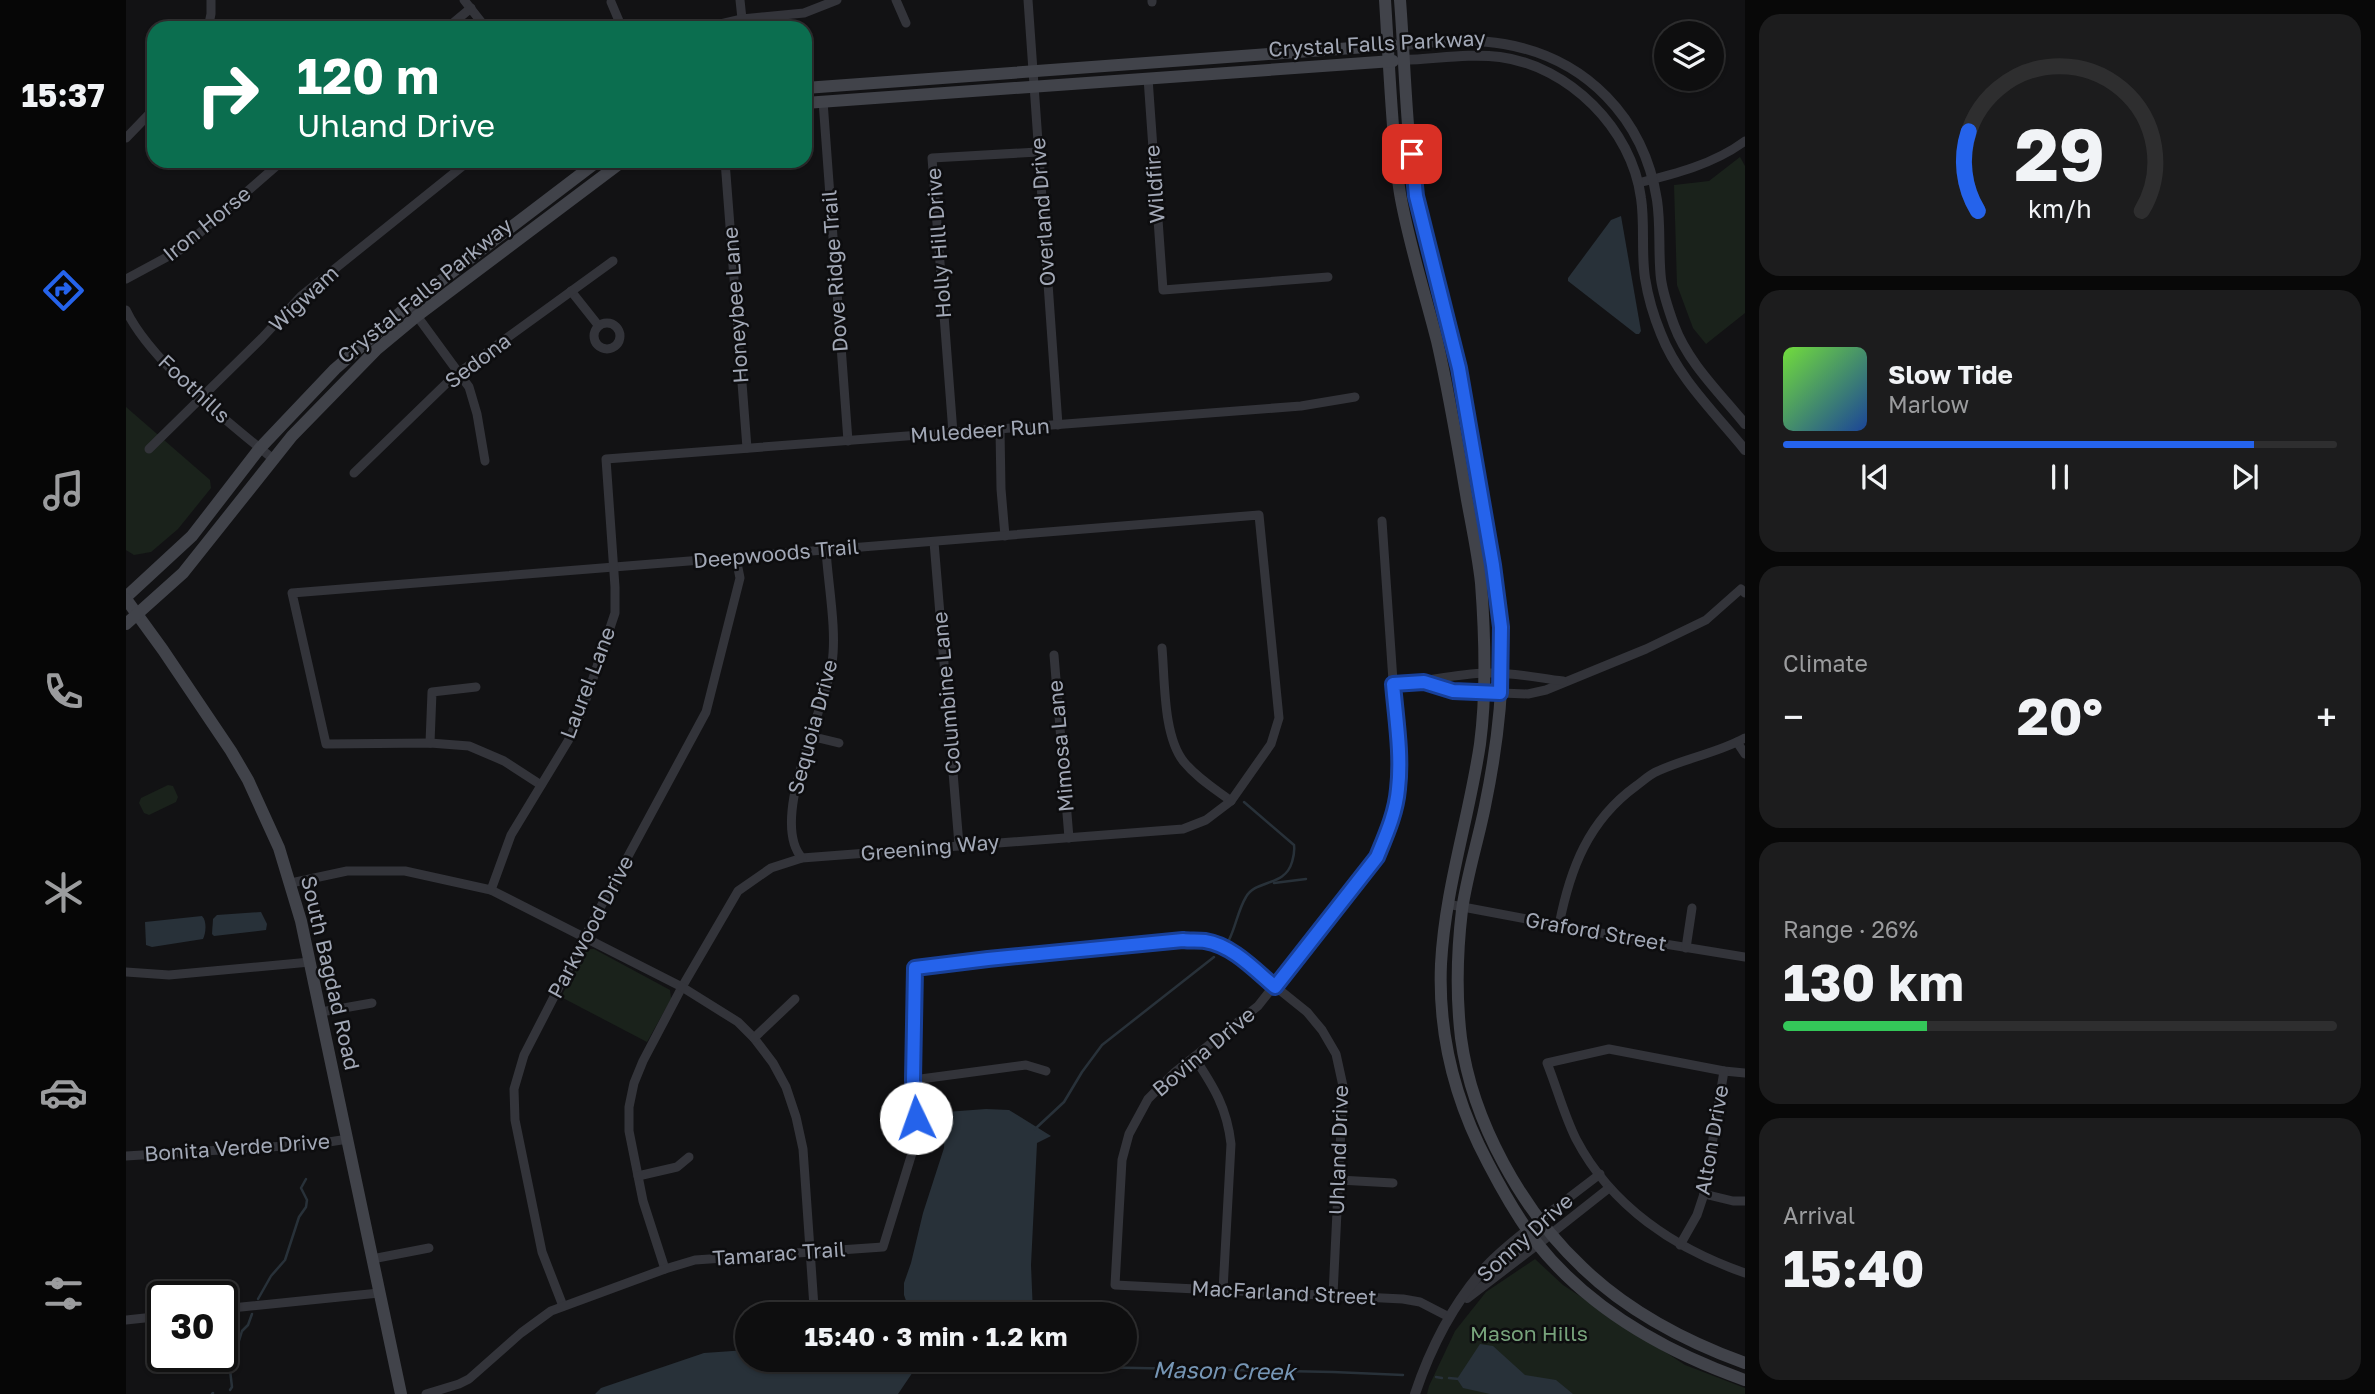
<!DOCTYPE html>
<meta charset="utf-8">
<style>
:root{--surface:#0e0e0f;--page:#1c1c1d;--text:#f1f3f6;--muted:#9b9c9e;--line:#2e2e2f;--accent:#2563eb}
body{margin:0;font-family:"Golos Text",sans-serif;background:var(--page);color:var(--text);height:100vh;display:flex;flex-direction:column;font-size:26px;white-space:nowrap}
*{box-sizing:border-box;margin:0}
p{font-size:23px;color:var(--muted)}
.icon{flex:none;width:38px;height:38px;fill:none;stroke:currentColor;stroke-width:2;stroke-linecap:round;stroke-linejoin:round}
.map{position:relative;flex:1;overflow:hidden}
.sheet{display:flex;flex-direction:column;gap:14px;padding:14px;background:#080808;width:630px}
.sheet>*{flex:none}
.banner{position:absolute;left:21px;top:21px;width:665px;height:147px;border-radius:21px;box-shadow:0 2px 5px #0004,0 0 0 2px var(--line);background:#0b6e4f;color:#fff;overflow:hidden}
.buttons{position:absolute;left:1528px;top:21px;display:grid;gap:14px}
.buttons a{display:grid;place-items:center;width:70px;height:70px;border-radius:50%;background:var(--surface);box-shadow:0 2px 5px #0004,0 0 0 2px var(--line);font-size:35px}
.speed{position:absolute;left:21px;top:1281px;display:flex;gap:14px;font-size:35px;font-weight:700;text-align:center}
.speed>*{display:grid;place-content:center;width:91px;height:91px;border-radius:50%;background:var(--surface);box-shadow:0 2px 5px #0004,0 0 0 2px var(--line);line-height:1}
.speed .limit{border:4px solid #111;border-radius:10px;background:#fff;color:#111}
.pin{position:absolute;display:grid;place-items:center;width:60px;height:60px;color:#fff;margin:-30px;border-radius:14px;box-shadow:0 4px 10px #0006}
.me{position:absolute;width:77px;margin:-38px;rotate:357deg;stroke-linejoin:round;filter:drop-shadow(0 0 5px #0008)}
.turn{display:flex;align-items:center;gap:24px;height:147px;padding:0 35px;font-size:32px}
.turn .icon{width:91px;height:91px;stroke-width:2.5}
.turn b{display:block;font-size:49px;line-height:60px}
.big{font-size:52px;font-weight:700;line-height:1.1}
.sheet .widget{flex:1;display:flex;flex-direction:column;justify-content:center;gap:10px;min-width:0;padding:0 24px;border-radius:21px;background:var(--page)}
.sheet .dial{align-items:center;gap:0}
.dial svg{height:182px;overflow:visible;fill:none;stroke:var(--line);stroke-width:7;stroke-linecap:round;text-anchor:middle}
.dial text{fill:var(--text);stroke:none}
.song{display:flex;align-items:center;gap:21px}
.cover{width:84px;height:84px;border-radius:10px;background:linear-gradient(135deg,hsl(100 70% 55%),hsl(220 70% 35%))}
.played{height:7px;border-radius:4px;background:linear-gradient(90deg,var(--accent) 85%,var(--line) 85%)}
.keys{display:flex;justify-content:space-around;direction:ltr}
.heat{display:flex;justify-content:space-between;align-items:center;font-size:38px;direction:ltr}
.charge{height:10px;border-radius:5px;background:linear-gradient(90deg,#34c759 26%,var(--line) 0)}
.trip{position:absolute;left:609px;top:1302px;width:402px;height:70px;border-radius:35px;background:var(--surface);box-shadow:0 2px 5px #0004,0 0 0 2px var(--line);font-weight:700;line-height:70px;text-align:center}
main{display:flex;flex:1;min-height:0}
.tabs{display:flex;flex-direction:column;width:126px;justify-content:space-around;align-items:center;background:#060606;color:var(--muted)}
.tabs .icon{width:49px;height:49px}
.tabs .selected{color:var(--accent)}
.tabs b{font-size:32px;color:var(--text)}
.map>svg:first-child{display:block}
.green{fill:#1a221b}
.water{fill:#283139}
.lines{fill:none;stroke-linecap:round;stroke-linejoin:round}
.stream{stroke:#283139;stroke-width:2.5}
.minor{stroke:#33343a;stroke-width:9}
.tertiary{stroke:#33343a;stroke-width:10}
.secondary{stroke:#41434a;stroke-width:12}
.route-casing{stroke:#184099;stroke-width:18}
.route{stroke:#2563eb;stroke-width:12}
.labels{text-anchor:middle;stroke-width:5;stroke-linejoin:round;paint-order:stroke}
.street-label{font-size:21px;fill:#a2a8b6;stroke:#0d0d0f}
.park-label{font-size:21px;fill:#77a37b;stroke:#0d0d0f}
.water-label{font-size:23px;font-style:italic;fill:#7696b5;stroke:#0d0d0f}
</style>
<main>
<nav class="tabs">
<b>15:37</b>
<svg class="icon selected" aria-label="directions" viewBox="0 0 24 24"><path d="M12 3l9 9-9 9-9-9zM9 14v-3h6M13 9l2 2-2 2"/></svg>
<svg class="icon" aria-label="music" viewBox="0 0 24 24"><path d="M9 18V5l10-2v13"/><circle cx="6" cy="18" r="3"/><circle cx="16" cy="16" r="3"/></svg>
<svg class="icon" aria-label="phone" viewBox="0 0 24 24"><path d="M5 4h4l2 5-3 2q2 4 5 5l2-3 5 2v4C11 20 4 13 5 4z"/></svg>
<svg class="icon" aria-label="climate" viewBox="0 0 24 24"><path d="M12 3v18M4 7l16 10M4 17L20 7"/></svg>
<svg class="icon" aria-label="car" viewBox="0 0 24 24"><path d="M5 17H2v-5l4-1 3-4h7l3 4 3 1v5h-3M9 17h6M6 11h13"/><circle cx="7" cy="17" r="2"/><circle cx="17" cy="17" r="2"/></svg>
<svg class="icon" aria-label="filters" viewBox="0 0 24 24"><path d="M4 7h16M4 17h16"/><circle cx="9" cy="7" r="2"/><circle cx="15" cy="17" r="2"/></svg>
</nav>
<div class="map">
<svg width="1619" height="1394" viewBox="0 0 1619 1394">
<rect width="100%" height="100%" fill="#121214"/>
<g class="green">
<polygon points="1614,157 1619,166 1619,313 1580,344 1567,328 1551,285 1548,185 1583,181"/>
<polygon points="0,407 84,480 85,488 52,529 25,552 8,555 0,550"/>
<polygon points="42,785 47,786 52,797 50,802 23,815 18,813 13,803 15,798"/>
<polygon points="463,949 468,949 544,990 545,999 521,1042 435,997 459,952"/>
<polygon points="1409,1259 1437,1285 1559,1365 1619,1388 1619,1394 1301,1394 1303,1386 1329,1331 1360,1292"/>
</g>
<g class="water">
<polygon points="1495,216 1515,331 1513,334 1510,334 1442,281 1442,278 1485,220"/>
<polygon points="135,912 141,924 140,930 88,936 86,934 87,919 91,915"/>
<path d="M76 916C81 921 80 933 77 939L26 947 20 945 19 922Z"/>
<polygon points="860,1109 883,1110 925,1136 911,1143 905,1265 907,1314 792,1314 784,1312 778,1295 778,1283 785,1263 797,1213 818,1148 820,1112"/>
<polygon points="1354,1344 1367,1346 1399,1375 1430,1380 1447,1394 1364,1394 1337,1388 1331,1379"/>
<polygon points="621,1350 621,1360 791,1360 791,1366 772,1394 469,1394 475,1388 578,1353"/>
</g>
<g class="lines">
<g class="stream">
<polyline points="1148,883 1180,879"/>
<path d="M1103 940C1110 926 1112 910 1120 897 1130 879 1159 887 1166 862 1168 855 1169 852 1168 845L1118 802"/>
<polyline points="909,1129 938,1102 956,1072 976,1045 1088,957"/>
<polyline points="132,1299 145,1276 159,1260 173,1217 180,1207 181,1200 175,1188 180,1179"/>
<polyline points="836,1360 869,1365 1207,1372 1277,1375"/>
<polyline points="1310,1377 1316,1378"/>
<polyline points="1323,1378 1333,1379"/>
<polyline points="104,1390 106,1387 104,1370 116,1331 122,1325 126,1314"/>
<polyline points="86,1394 87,1393"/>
</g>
<g class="minor">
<polyline points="338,0 360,28"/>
<polyline points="614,0 616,19"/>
<polyline points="770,0 780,23"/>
<polyline points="902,0 932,425"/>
<polyline points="1026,0 1026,2"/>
<polyline points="485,2 496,28"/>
<polyline points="82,28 85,14 85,0"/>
<polyline points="321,28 345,8"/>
<polyline points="577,28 616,19 678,13 711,0"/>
<polyline points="1022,78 1037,290 1202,277"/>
<polyline points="697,101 722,441"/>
<polyline points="0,138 28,109"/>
<polyline points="599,161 621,448"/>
<path d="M1512 183C1549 174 1588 164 1619 141"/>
<polyline points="0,279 54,250 156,161"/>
<polyline points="445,291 472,325"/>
<polyline points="283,305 343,387 351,414 359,461"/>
<path d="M0 310C24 361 102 422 146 458"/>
<circle cx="481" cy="336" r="13"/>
<polyline points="874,429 875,489 879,536"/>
<polyline points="827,433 806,158 912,152"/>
<polyline points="23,449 136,338 175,296 343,161"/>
<polyline points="228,473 327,377 487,261"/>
<polyline points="1256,521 1273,768 1268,811 1250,857 1132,1006 1049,1072 1022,1099 1003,1134 996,1160 989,1285 1277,1299 1294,1302 1323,1317"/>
<polyline points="808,542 833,845"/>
<path d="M1036 648C1039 681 1037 736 1058 762 1071 778 1089 789 1105 801"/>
<polyline points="928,655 943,838"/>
<polyline points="1298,682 1327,691 1402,694 1420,690 1520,649 1580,620 1615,589 1619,593"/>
<path d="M1267 684C1299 682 1328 674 1360 673 1386 672 1412 678 1437 681"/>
<polyline points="684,736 713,743"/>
<polyline points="1611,742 1619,754"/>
<polyline points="304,743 306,692 350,687"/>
<polyline points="415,785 378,761 343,746 304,743 200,744 166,593 1133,515 1153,718 1145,744 1105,801 1080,820 1057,829 676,858 645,868 612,891 556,987 517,1061 508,1083 503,1107 503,1131 517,1201 539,1269"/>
<path d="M676 858C642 820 700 708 706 663 711 630 702 584 700 550"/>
<polyline points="165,883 221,871 279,871 365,890 556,987 612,1022 628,1038 647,1063 660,1087 670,1117 677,1149 688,1307"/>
<polyline points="365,890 385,835 442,741 456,711 489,613 489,587 480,459 1175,406 1229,397"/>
<polyline points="1321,904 1496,937 1619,957"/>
<path d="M1433 925C1444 869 1462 821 1510 786 1517 781 1524 774 1532 771 1560 758 1592 753 1619 738"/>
<polyline points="1560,948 1566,908"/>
<polyline points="0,972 43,975 184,962"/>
<polyline points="195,1012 246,1003"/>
<polyline points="628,1038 669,999"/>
<path d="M1068 1057C1088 1087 1101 1108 1105 1144L1097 1290"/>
<path d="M1619 1073 1598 1071 1483 1049 1421 1063C1431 1088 1438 1115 1450 1139 1485 1206 1549 1249 1619 1273"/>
<polyline points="787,1080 900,1065 920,1071"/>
<polyline points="0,1156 190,1144 222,1139"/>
<polyline points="512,1176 551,1167 563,1157"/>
<polyline points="1213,1180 1267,1183"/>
<polyline points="1578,1194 1607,1201 1619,1201"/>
<polyline points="1415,1219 1474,1174"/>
<polyline points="1426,1233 1483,1188"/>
<polyline points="1554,1245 1571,1215 1578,1194 1598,1071"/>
<polyline points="246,1259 303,1248"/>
<polyline points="437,1306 416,1252 389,1120 388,1089 398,1055 466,923 580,712 614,578 610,558"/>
<polyline points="96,1309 253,1293"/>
<polyline points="0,1320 37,1316"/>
<polyline points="300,1394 333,1384 343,1379 395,1333 425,1311 539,1269 569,1260 757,1247 791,1137 787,1080 789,968 862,959 1057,941 1079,941 1094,945 1110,955 1181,1012 1196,1030 1210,1054 1217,1086 1207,1295"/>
</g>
<g class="tertiary">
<path d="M1278 45C1310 42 1346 38 1378 44 1460 58 1518 118 1531 200 1535 226 1532 253 1535 279 1537 294 1543 311 1548 325 1562 363 1594 393 1619 424"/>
<path d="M1278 60C1310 59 1343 53 1374 57 1443 66 1506 129 1515 198 1519 224 1515 252 1519 278 1522 297 1528 317 1535 334 1552 378 1590 414 1619 450"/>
<polyline points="1341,1298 1426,1233"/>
<path d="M1289 1394C1304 1349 1326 1306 1357 1270 1373 1251 1396 1235 1415 1219"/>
</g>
<g class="secondary">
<path d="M1259 0C1262 46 1264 92 1268 138 1270 158 1271 179 1275 199 1284 247 1299 294 1311 341 1323 393 1332 447 1341 500 1346 527 1352 555 1355 583 1359 636 1361 691 1354 744 1343 818 1319 889 1315 964 1312 1034 1329 1101 1362 1163 1376 1190 1392 1218 1410 1242 1463 1309 1540 1352 1619 1380"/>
<path d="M1274 0C1279 65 1280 132 1290 196 1300 253 1320 308 1333 365 1341 401 1346 439 1352 476 1361 526 1371 576 1375 626 1379 685 1371 748 1359 806 1352 841 1341 875 1336 910 1331 952 1330 996 1335 1038 1346 1121 1396 1211 1457 1268 1502 1311 1561 1342 1619 1363"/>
<polyline points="679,88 1267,45"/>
<polyline points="679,103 1267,61"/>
<polyline points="0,597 66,536 134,448 209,369 283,305 472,161"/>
<polyline points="0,599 37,650 105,751 122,780 153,848 175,921 275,1394"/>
<polyline points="0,624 57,573 166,436 250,350 291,316 497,161"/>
</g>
</g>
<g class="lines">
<g class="route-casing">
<path id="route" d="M790 1118 787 1080 789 968 862 959 1057 940C1064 941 1072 940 1079 941 1106 945 1129 970 1149 987L1251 857C1260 835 1270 813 1272 789 1276 755 1270 719 1267 684L1298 682 1327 691 1374 693 1375 627 1367 565 1333 368 1290 196 1286 154"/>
</g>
<use href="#route" class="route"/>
</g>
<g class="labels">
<g class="street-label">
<text transform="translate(1251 44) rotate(-3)" y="7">Crystal Falls Parkway</text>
<text transform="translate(1029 184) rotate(-94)" y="7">Wildfire</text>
<text transform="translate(917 212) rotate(-94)" y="7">Overland Drive</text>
<text transform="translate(81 224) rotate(-39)" y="7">Iron Horse</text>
<text transform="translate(813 243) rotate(-94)" y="7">Holly Hill Drive</text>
<text transform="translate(709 271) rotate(-94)" y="7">Dove Ridge Trail</text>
<text transform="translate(299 291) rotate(-39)" y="7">Crystal Falls Parkway</text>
<text transform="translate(178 299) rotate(-43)" y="7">Wigwam</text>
<text transform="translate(610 305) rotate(-94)" y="7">Honeybee Lane</text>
<text transform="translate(352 361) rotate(-37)" y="7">Sedona</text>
<text transform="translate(68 389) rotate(43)" y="7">Foothills</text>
<text transform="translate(854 431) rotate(-4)" y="7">Muledeer Run</text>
<text transform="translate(650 554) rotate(-5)" y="7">Deepwoods Trail</text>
<text transform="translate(462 683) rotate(-69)" y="7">Laurel Lane</text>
<text transform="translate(821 693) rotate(-95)" y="7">Columbine Lane</text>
<text transform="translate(687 727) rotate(-75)" y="7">Sequoia Drive</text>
<text transform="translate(935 746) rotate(-95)" y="7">Mimosa Lane</text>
<text transform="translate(804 848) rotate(-5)" y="7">Greening Way</text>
<text transform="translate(465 927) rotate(-62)" y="7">Parkwood Drive</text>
<text transform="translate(1470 932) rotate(10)" y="7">Graford Street</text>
<text transform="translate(204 973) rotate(77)" y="7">South Bagdad Road</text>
<text transform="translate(1078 1052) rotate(-40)" y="7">Bovina Drive</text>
<text transform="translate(1586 1140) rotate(-80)" y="7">Alton Drive</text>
<text transform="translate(111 1148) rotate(-4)" y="7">Bonita Verde Drive</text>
<text transform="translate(1213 1150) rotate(-88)" y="7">Uhland Drive</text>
<text transform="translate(1399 1238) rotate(-42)" y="7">Sonny Drive</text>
<text transform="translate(653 1254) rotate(-4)" y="7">Tamarac Trail</text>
<text transform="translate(1158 1293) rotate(3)" y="7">MacFarland Street</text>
</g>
<g class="park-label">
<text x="1403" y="1341">Mason Hills</text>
</g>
<g class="water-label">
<text transform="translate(1098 1371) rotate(1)" y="8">Mason Creek</text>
</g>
</g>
</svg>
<div class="buttons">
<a><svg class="icon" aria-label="layers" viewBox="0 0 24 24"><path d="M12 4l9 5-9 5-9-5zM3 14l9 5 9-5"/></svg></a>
</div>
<div class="speed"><div class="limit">30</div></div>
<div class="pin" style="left:1286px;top:154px;background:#d93025"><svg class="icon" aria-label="arrive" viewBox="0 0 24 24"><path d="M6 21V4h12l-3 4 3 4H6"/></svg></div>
<svg class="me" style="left:790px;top:1118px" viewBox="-20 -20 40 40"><circle r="19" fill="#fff"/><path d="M0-13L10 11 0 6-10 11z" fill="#2563eb"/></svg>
<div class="trip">15:40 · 3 min · 1.2 km</div>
<div class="banner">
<div class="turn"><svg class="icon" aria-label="right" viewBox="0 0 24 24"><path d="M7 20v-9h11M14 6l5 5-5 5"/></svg><div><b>120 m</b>Uhland Drive</div></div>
</div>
</div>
<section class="sheet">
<div class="widget dial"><svg viewBox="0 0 100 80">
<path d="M14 69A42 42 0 1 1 86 69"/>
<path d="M14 69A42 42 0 0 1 10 34" stroke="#2563eb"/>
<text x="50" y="56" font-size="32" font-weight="700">29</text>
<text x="50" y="72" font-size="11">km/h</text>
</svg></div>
<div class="widget">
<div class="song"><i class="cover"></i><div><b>Slow Tide</b><p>Marlow</p></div></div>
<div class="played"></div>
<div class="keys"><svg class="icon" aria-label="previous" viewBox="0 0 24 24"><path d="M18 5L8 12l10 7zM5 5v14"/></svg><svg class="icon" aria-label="pause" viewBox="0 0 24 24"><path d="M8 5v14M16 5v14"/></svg><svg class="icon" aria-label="next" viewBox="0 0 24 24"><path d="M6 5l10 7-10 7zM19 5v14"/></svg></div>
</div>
<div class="widget"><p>Climate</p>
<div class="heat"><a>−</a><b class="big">20°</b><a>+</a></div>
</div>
<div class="widget"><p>Range · 26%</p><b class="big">130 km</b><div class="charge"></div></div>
<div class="widget"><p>Arrival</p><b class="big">15:40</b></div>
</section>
</main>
